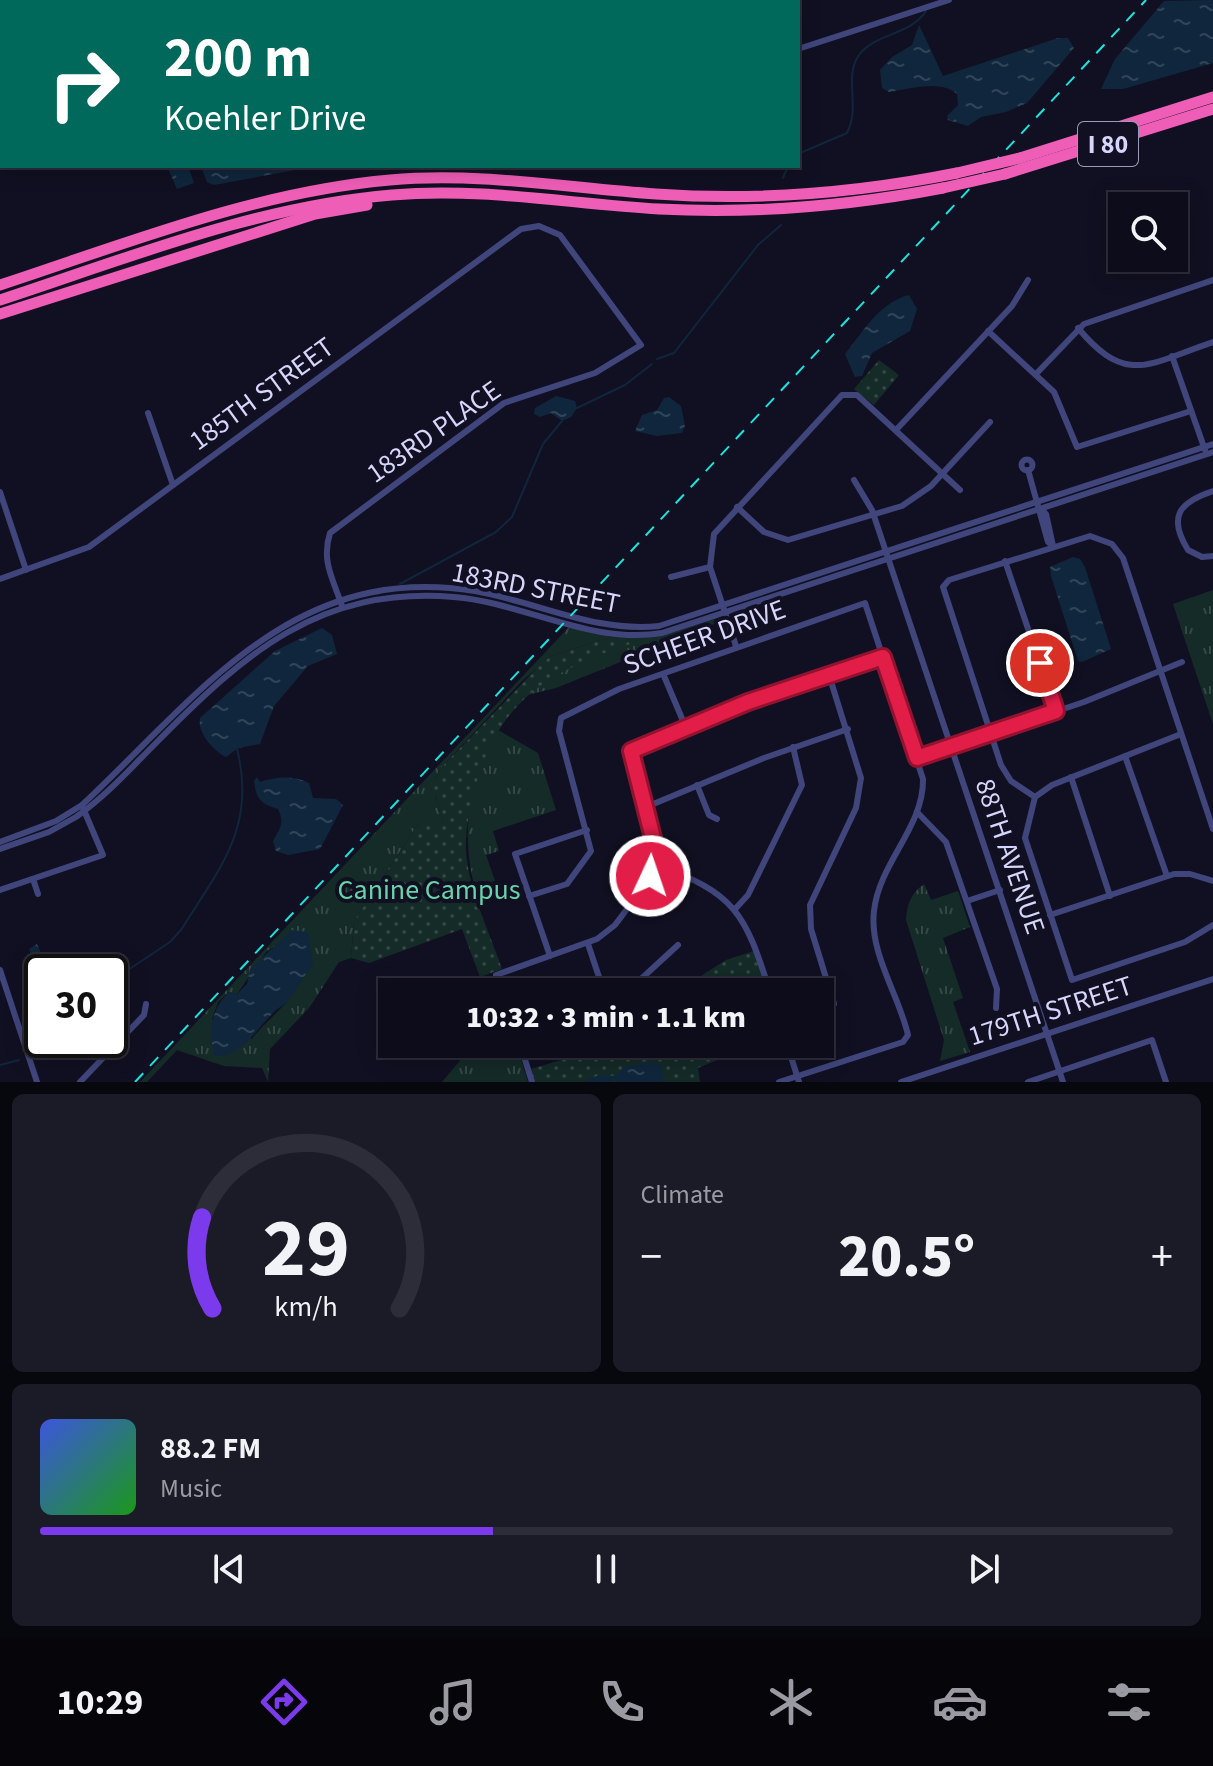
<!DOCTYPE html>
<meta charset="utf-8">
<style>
:root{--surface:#0d0c1a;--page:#1b1a27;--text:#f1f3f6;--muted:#9a9ba2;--line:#2d2c39;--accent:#7c3aed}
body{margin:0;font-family:"Source Sans 3",sans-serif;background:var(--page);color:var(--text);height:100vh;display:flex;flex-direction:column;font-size:30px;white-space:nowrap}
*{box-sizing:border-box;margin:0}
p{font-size:26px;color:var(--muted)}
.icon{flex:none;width:44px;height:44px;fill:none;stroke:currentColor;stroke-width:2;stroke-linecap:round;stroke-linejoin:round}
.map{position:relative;height:1082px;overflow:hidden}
.sheet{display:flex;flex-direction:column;gap:12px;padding:12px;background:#07070e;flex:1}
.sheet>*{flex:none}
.hud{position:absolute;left:0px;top:0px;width:800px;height:168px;box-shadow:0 4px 20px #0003,0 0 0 2px var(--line);background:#00695c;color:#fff;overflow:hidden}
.buttons{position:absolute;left:1108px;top:192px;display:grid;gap:16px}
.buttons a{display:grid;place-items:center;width:80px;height:80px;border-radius:0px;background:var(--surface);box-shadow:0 4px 20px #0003,0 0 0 2px var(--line);font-size:40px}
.speed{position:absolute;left:24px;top:954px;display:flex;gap:16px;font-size:40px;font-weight:700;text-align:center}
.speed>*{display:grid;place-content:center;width:104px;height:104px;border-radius:50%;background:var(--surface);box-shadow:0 4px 20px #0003,0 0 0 2px var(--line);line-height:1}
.speed .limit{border:4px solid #111;border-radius:12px;background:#fff;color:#111}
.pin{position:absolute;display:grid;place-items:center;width:68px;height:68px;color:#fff;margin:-34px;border:4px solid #fff;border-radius:50%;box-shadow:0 2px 8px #0007}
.me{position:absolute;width:88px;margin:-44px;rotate:3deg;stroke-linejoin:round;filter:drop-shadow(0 0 6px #0008)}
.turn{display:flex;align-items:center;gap:28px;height:168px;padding:0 32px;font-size:36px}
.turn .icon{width:104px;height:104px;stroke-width:2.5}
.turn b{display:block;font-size:56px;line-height:68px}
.big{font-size:60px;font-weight:800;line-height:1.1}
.sheet .tile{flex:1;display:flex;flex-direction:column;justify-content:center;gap:12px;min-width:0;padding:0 28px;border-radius:12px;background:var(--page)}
.sheet .dial{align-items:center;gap:0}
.dial svg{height:208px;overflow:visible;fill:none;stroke:var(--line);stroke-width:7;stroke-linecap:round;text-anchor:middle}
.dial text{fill:var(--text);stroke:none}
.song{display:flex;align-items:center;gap:24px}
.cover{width:96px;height:96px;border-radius:12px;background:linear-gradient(135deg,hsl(230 70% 55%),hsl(120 70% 35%))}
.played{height:8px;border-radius:4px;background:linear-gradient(90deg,var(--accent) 40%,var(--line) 40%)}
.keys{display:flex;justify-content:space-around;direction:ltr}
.heat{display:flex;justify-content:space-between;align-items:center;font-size:44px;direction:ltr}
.sheet .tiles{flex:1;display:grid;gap:12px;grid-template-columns:1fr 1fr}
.tile:last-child{grid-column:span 2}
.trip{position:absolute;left:378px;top:978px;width:456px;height:80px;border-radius:0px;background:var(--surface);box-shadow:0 4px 20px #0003,0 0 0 2px var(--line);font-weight:800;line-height:80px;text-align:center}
.tab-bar{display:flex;height:128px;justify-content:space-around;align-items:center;background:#05050a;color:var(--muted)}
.tab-bar .icon{width:56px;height:56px}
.tab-bar .on{color:var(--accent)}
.tab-bar b{font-size:36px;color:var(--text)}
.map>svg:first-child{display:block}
.grass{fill:url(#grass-tufts);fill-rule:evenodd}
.park{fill:url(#park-dots)}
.water{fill:url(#water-ripples)}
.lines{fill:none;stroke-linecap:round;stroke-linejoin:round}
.stream{stroke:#0f263c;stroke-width:2}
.minor{stroke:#40467c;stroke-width:6}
.highway{stroke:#ee5db6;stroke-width:11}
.rail{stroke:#18e5dd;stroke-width:2;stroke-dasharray:12 10;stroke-linecap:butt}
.highway-bridge{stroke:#ee5db6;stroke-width:11}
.route-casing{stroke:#92132f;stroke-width:20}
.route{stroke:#e11d48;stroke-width:14}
.labels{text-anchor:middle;stroke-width:8;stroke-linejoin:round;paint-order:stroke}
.shield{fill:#111022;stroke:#9b9bba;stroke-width:2}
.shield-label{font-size:26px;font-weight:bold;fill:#d6d6fb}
.street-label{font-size:28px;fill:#d6d6fb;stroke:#111022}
.park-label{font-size:28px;fill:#69d3aa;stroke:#111022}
</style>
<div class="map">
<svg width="1213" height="1082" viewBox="0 0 1213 1082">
<defs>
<pattern id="grass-tufts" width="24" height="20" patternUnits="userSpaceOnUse" patternTransform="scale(2)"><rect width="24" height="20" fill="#142b27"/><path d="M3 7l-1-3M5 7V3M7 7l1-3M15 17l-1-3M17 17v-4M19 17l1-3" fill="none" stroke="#354947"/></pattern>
<pattern id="park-dots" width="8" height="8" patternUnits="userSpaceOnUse" patternTransform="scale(2)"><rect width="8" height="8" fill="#142b27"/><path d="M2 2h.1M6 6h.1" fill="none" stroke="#354947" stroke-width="1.8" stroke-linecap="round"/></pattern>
<pattern id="water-ripples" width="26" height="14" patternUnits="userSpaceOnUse" patternTransform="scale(2)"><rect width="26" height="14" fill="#0f263c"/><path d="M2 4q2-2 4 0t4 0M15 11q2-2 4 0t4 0" fill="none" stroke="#314559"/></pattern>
</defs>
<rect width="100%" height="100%" fill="#111022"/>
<g class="grass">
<polygon points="1213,590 1213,724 1173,604"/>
<polygon points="721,617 724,620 556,688 527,695 567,667 630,643 628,638 671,633"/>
<path d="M570 626 611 637 551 656 521 682 440 769C428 787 440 806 443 824H418L354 921 351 958 339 962 309 1008 270 1049 268 1082 262 1068 224 1066 177 1050 147 1082H140ZM288 937C291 951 298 969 297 983 296 999 263 1023 252 1039L212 1019 218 1002 229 992 237 994 266 952Z"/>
<path d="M498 730 538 753 556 810 493 831 499 851 486 855 495 881 475 888C461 838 467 774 498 730Z"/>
<path d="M924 884 931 900 958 891 970 927 943 938 963 998 953 1002 970 1052 940 1061 944 1040 906 920C907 904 911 893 924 884Z"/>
<polygon points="474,1044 516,1044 528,1082 442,1082"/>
</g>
<g class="park">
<polygon points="879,360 899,375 874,405 854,389"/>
<path d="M611 637 628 638 630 644C551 671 499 699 476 785 470 806 465 830 466 852 469 891 490 933 502 969L480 977 462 929 369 963 351 958 354 921 418 824H443L433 785 440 769 541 664 551 656Z"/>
<polygon points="754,951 768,992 676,992 726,960"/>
<polygon points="589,1044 756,1044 698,1068 700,1082 535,1082 531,1069 585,1053"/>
</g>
<g class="water">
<polygon points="1213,0 1213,63 1123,89 1101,89 1115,59 1164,1"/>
<path d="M919 25 943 76 1058 38H1068L1074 48 1027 103 1006 112 981 117 968 126 948 120 947 116 958 105 957 94C940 79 910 89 889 92L882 88 880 70 892 57 912 45Z"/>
<polygon points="167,166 188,166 194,183 177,189"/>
<polygon points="201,166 317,166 214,185 207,182"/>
<path d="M909 295 917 309 910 331 872 353 862 376 855 377 845 354C862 333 880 302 909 295Z"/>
<polygon points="556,396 575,401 577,408 571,417 562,421 551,413 540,417 534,414 535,408"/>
<polygon points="669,397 681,406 685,426 682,433 657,436 635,431 642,415 657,410 664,398"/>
<polygon points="1073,557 1080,559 1085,567 1111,649 1082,662 1078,661 1051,576 1050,567"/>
<path d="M322 628 332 635 337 654 308 666 274 706 260 744 238 748 226 757C213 751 197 732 200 718L275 651Z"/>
<path d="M257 777 260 782C277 777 292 775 309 783L313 798 336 799 343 805 320 849 288 855 276 851 273 841C280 829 285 823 278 809 261 804 256 799 254 781Z"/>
<path d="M292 930 308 932 313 965C304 976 299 985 292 996 288 1003 279 1007 273 1013 255 1030 243 1056 215 1056 206 1034 212 1008 229 992L237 994 247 984 250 969Z"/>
<polygon points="37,944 49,972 42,972 42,988 29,949"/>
<polygon points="649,1062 661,1065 664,1082 617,1082 614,1078 610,1082 583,1082 599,1075 616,1076 626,1067"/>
</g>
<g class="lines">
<g class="stream">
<polyline points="127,0 130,2"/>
<polyline points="141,2 147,0"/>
<path d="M798 154 847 133C861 106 843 78 859 55 875 33 911 35 926 11"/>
<polyline points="783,178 788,166"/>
<polyline points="657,359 674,353 758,245 781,225"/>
<polyline points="577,408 625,385 652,364"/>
<polyline points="400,584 496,532 512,517 543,444 562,421"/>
<path d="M110 982 170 942 181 930C219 869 257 827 237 749"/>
<polyline points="36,1047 51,1041"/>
<polyline points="0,1065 19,1060"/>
</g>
<g class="minor">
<polyline points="703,0 704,2"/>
<polyline points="669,2 674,0"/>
<polyline points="798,49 949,0"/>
<path d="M1078 328C1127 387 1150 363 1213 342"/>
<polyline points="988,331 1054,392 1077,447 1191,411"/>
<polyline points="1172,356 1205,450"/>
<polyline points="1036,374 1084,324 1213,280"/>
<polyline points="148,413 173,485"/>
<polyline points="896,430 1012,306 1028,280"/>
<circle cx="1027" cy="465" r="5.5"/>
<polyline points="1028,470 1048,542 1053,546 1046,514 1041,509"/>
<polyline points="854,480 872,510 1063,1082"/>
<path d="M1213 491C1180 502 1167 516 1188 550L1202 557 1213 556"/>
<polyline points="0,492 26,570"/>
<polyline points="737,507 764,532 788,540 902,506 931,486 990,422"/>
<polyline points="1005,561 1056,711"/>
<polyline points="671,577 710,567"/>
<path d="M0 579 89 547 521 229 539 226 560 235 641 345 595 373 504 403 330 533C321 561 333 579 342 606"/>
<polyline points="736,646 710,567 714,534 842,395 857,395 960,490"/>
<polyline points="664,676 686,728"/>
<polyline points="1181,734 1052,785 1035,797 1025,838 1072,980 1185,942 1213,925"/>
<polyline points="1125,756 1167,876"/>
<polyline points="917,758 1084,702 1182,662"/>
<polyline points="1071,777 1110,896"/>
<polyline points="697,785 709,815 717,819"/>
<polyline points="1035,797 1011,781 1001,765 943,587 949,580 1090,536 1112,544 1123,558 1213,829"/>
<polyline points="646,807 764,758 848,729"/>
<polyline points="917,812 946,842 997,989 996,1008"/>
<path d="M0 842 56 821 82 805C199 696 291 562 475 591 538 602 595 633 659 626L1213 444"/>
<path d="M0 849 49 832 76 817C106 796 130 769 156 743 244 654 319 586 454 597 525 603 591 645 662 633L1213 452"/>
<path d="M654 864C736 893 745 913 770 992"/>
<polyline points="33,879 38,894"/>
<polyline points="0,890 103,855 83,808"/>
<path d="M529 896 567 884 591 851 559 731 561 718 619 689 865 603 923 779C924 827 879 863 874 911 869 953 899 995 908 1035L903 1042 779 1082"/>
<polyline points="967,901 1000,890"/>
<polyline points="736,908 748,895 802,785 793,747"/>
<polyline points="1050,915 1174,874 1190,874 1213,881"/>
<polyline points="588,944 604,992"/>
<polyline points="550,956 515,854 587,830"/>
<polyline points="0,970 37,1082"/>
<polyline points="502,992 496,975 597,939 615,925 645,885 654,864 655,847 631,751 748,702 883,657"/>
<polyline points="620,992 641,979 678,945"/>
<polyline points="820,1008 834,1004 811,929 810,905 856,808 861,778 829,675"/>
<polyline points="520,1044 532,1082"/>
<polyline points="787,1044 799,1082"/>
<polyline points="80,1082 144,1015 146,1004"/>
<polyline points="901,1082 1213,979"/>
<polyline points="1028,1082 1152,1040 1166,1082"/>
</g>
<g class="highway">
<polyline points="1020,158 1213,97"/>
<polyline points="1005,174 1213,109"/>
<path d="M0 285C128 243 255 192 390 180 479 172 568 188 656 194 756 201 858 193 957 173"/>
<path d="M0 300C128 258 257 206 392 195 481 187 570 204 659 209 754 214 849 206 943 188"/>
<polyline points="0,314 315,214 367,205"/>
</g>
<polyline class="rail" points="135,1082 1146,0"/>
<g class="highway-bridge">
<polyline points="957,173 1020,158"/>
<polyline points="943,188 1005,174"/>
</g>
</g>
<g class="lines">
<g class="route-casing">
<polyline id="route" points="650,876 654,842 631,751 748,702 883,657 917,758 1056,711 1040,663"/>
</g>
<use href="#route" class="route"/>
</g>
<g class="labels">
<rect class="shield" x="1078" y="122" width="60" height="44" rx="6"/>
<g class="shield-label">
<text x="1108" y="153">I 80</text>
</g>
<g class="street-label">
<text transform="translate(261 393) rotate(-36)" y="10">185TH STREET</text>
<text transform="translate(433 431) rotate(-35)" y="10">183RD PLACE</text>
<text transform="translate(536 587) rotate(11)" y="10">183RD STREET</text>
<text transform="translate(704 636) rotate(-20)" y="10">SCHEER DRIVE</text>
<text transform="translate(1011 856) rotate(71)" y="10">88TH AVENUE</text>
<text transform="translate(1050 1010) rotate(-18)" y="10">179TH STREET</text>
</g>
<g class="park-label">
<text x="429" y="899">Canine Campus</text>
</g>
</g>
</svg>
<div class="buttons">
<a><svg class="icon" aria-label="search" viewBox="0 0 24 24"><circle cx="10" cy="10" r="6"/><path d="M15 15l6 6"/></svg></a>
</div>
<div class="speed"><div class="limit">30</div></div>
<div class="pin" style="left:1040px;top:663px;background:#d93025"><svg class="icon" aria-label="arrive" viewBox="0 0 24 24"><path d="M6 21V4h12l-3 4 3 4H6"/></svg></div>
<svg class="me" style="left:650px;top:876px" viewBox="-20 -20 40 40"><circle r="17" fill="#e11d48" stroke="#fff" stroke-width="3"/><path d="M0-11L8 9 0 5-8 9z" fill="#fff"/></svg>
<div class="trip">10:32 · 3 min · 1.1 km</div>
<div class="hud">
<div class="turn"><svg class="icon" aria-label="right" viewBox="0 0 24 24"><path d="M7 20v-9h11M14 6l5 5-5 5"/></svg><div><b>200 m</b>Koehler Drive</div></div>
</div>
</div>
<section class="sheet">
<div class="tiles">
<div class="tile dial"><svg viewBox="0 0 100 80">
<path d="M14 69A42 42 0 1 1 86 69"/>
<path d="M14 69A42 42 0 0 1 10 34" stroke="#7c3aed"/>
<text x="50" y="56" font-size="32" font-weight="700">29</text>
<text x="50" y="72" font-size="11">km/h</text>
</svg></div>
<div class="tile"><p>Climate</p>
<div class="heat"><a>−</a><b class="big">20.5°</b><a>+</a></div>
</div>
<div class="tile">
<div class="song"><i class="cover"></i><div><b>88.2 FM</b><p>Music</p></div></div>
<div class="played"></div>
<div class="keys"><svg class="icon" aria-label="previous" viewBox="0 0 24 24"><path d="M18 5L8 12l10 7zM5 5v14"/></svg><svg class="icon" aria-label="pause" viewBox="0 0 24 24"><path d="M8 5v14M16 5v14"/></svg><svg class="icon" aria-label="next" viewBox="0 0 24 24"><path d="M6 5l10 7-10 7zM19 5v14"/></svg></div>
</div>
</div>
</section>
<nav class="tab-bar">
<b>10:29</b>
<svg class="icon on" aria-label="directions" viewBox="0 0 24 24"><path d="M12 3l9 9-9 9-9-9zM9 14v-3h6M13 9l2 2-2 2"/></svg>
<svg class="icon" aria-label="music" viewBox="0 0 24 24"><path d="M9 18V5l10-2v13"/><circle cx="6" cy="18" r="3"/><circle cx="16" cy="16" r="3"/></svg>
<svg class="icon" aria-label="phone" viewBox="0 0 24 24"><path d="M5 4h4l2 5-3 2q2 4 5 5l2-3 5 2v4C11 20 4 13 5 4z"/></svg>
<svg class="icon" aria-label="climate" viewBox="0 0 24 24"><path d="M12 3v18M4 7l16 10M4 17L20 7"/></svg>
<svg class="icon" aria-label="car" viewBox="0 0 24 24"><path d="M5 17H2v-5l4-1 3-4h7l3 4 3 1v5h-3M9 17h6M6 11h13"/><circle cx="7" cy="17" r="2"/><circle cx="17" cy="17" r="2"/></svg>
<svg class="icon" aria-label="filters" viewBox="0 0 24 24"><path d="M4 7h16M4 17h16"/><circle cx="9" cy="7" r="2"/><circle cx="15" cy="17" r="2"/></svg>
</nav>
